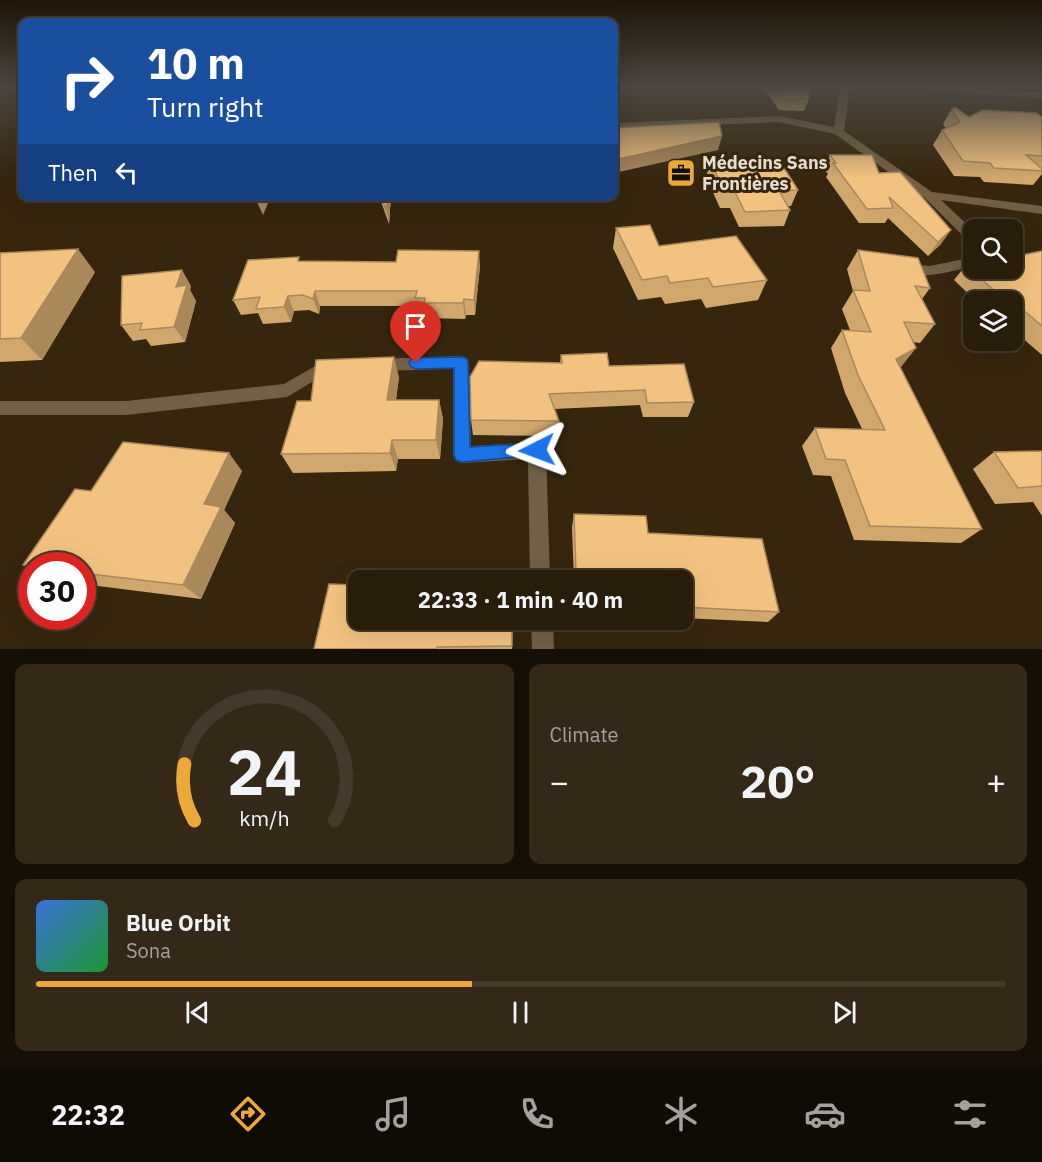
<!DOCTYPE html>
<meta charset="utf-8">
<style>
:root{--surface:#281c0a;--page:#342918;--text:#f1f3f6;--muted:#a5a19c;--line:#443a2b;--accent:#eca93a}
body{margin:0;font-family:"IBM Plex Sans",sans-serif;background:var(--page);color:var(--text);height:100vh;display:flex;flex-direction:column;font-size:22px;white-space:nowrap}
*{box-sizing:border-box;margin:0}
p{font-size:20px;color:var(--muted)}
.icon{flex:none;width:33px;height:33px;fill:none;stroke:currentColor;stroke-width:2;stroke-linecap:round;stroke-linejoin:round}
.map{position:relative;height:649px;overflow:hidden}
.sheet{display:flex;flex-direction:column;gap:15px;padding:15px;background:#160f06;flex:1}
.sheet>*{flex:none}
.top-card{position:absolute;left:18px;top:18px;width:600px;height:183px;border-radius:12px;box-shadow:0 6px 24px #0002,0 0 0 2px var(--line);background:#1a4fa0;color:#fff;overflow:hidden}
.fabs{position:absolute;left:963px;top:219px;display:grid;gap:12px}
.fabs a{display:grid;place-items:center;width:60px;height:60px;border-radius:12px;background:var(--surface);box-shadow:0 6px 24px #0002,0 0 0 2px var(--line);font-size:30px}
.speed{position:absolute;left:18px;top:552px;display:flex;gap:12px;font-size:30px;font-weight:700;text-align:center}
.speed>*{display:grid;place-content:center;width:78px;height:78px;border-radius:50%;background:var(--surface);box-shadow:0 6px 24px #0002,0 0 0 2px var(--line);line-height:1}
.speed .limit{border:9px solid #d22;background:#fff;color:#111}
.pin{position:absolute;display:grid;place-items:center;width:51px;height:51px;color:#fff;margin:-62px -26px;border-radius:50% 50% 50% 0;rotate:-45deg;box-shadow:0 0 6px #0007}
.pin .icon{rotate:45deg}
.me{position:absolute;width:66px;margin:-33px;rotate:267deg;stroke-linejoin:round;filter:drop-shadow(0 0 4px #0008)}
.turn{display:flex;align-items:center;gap:21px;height:126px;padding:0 30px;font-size:27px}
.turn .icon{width:78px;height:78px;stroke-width:2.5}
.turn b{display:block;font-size:42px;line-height:51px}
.then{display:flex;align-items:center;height:57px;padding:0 30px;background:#0003;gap:12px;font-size:22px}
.big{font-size:45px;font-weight:700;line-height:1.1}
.sheet .widget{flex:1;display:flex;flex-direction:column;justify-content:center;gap:9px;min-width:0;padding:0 21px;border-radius:12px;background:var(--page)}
.sheet .dial{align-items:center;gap:0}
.dial svg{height:156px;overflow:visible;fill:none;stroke:var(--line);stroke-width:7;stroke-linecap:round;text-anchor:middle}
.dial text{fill:var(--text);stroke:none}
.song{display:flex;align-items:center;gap:18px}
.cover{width:72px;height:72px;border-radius:9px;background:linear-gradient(135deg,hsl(220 70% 55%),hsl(130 70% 35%))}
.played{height:6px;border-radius:3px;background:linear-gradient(90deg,var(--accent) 45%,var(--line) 45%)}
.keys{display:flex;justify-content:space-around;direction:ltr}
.heat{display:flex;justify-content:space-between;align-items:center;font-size:33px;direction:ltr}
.sheet .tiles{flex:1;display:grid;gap:15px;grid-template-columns:1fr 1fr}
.widget:last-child{grid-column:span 2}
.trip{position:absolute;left:348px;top:570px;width:345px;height:60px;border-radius:12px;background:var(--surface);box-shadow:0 6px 24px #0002,0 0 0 2px var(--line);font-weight:700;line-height:60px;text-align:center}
.tabs{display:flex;height:96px;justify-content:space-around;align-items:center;background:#100b04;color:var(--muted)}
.tabs .icon{width:42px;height:42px}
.tabs .selected{color:var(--accent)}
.tabs b{font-size:27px;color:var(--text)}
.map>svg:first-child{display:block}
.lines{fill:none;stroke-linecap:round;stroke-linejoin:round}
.minor{fill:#726046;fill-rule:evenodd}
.wall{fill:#d0a86e}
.shaded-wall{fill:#a9885a}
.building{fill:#f2c380;stroke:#a9885a;stroke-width:1.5}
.route{fill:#1a73e8;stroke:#114b97;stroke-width:1.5}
.labels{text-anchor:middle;stroke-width:6;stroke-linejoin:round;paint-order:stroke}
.far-poi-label{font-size:18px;font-weight:bold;fill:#e7dcce;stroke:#36260d;text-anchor:start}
</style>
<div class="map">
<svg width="1042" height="649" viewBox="0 0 1042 649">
<rect width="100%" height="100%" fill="#36260d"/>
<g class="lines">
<g class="minor">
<polygon points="840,88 850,88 844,131 932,192 1042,206 1042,214 941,200 974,231 974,243 969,242 925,198 835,134 779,122 614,129 614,123 779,116 834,127"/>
<polygon points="927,88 971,88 1042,92 1042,98 932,91"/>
<path d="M974 257V266C956 270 909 284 896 269L903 264 930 266Z"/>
<polygon points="461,356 467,358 469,362 471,446 537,442 543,444 546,450 550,580 530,580 528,459 462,463 456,461 453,455 453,369 376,371 370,369 368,365 370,361 376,359"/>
<polygon points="326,360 337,362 339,366 337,370 329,372 287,397 126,415 0,415 0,401 126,401 284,384"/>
<polygon points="531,620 553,620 554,649 532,649"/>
</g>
</g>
<g class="wall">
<polygon points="763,88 809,88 809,99 804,111 779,110"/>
<polygon points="951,110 969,117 1042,117 1042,174 1033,185 984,182 980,177 954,176 933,145 942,130 946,128 943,124"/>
<polygon points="830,155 879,173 941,244 928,256 888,218 885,223 859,223 826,177 828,174 824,169"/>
<polygon points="710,161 798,190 791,206 788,206 790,210 784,226 739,227 730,208 720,208 706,177"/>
<polygon points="379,196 391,196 389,224"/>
<polygon points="616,228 659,246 767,280 758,300 706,308 701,299 665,304 661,297 638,300 613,248"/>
<polygon points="858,250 930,288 922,299 935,324 920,343 913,342 901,367 900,367 982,529 961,543 854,540 831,476 813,475 802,446 815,428 862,429 845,393 831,348 842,330 850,330 842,309 853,291 847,269"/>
<polygon points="1042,251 1042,355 1012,329 1012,302 977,302 954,280 966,265"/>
<polygon points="0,253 95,272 42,360 0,362"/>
<polygon points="301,261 480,266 475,315 466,315 465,319 427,318 426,313 418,313 417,306 320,306 319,314 309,310 294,311 291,322 263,324 258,313 241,315 233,300"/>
<polygon points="191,286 190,290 196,301 185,342 151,346 146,339 133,341 121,325"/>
<polygon points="561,355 609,366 694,402 688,417 643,417 640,405 554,409 559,421 558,436 473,435 471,420 560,363"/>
<polygon points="399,377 396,400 439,400 443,419 440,459 398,459 396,471 293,473 281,454 311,401"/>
<polygon points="1042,451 1042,516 1033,502 995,504 973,469 994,452"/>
<polygon points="242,471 224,510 235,523 201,599 82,584 82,566 32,566 32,570 23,565 91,491"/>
<polygon points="574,514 779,612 768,622 682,618 682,580 574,580 572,527"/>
<polygon points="513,620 512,649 314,649"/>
</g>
<g class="shaded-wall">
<polygon points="722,136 718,150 614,173 614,160"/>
<polygon points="130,196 163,196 134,203"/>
<polygon points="258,196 271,196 263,215 256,200"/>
<polygon points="387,196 391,196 389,224 386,210"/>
<polygon points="951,230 941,244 928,256 938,242"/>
<polygon points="78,249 95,272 42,360 21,338"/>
<polygon points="479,251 480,266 475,315 474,300"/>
<polygon points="182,270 191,286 190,290 196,301 185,342 174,327 176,287"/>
<polygon points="315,291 320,306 319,314 313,299"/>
<polygon points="1002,292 994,302 990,302 997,293"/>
<polygon points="288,296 294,311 291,322 284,307"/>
<polygon points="464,299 466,315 465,319 463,303"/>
<polygon points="916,348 901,367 882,378 896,359"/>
<polygon points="394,357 399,377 393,420 387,400"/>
<polygon points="439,400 443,419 440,459 436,440"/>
<polygon points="392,440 398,459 396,471 390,453"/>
<polygon points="229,453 242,471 224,510 235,523 201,599 183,585 204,504"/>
</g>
<g class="building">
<polygon points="775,88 809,88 809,99 784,99"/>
<polygon points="955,107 969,117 983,110 1037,113 1042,117 1042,156 1026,155 1042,169 1042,171 994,168 990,163 963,161 942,130 960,122 951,110"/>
<polygon points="719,122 722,136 614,160 614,128"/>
<polygon points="830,155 872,155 879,173 900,172 951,230 938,242 889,197 893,208 867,209 833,163 836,163"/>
<polygon points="710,161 781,163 798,190 779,191 790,210 745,212 735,192 725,192"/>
<polygon points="381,196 387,196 386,210"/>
<polygon points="650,225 659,246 736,236 767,280 713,287 708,278 670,283 667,276 642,280 616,228"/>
<polygon points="78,249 21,338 0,339 0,253"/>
<polygon points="398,250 479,251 474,300 464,299 463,303 424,303 425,298 415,298 417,291 315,291 313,299 303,295 288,296 284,307 256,309 260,297 233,300 248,260 299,257 298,261 396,262"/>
<polygon points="858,250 918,258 930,288 915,286 935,324 904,322 916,348 896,359 982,529 870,526 845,460 826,459 815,428 885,430 858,375 842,330 871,332 853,290 870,291"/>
<polygon points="1042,251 1042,326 1002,292 997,293 966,265 974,264 974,268 1012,268 1012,257"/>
<polygon points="182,270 176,287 187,285 174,327 140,330 142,323 121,325 122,276"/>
<polygon points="607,353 609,366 684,364 694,402 647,403 645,390 549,394 559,421 471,420 470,377 479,361 562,363 561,355"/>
<polygon points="394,357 387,400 439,400 436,440 392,440 390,453 281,454 297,401 311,401 316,360"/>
<polygon points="123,442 229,453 204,504 221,507 183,585 82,573 82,566 32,566 23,565 75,489 91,491"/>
<polygon points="1042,451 1042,486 1018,488 994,452"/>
<polygon points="574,514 646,516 648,533 762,539 779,612 682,607 682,580 666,580 665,574 576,571"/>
<polygon points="512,575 512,580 457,580 457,576"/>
<polygon points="329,584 358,585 358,620 512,620 512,646 437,647 436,649 314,649"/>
</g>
<linearGradient id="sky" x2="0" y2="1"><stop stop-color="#1e1507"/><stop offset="0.49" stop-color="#4c4740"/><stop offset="1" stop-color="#4c4740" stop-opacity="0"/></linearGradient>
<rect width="1042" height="178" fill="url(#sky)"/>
<polygon class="route" points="461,357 466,358 468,362 470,447 537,443 543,445 545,450 543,455 462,462 456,460 454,455 454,368 416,369 411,367 409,363 411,359 416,358"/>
<defs>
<g id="office-square" transform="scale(1.5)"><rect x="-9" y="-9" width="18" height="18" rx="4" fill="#eca93a" stroke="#36260d"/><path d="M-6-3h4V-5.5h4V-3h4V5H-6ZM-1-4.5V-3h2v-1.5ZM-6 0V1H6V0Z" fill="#111"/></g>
</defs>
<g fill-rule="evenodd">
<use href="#office-square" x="681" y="173"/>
</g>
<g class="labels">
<g class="far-poi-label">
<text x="702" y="169">Médecins Sans<tspan x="702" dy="21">Frontières</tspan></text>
</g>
</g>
</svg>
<div class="fabs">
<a><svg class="icon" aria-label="search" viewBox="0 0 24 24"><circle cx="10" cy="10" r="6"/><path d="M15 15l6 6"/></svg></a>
<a><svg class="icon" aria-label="layers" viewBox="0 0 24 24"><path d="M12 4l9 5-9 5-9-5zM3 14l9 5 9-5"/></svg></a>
</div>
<div class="speed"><div class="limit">30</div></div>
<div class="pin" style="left:416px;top:363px;background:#d93025"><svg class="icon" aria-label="arrive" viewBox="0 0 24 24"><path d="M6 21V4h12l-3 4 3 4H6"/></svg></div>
<svg class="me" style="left:537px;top:450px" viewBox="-20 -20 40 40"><path d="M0-17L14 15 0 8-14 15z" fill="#1a73e8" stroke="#fff" stroke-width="4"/></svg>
<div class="trip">22:33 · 1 min · 40 m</div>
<div class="top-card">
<div class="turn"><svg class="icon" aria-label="right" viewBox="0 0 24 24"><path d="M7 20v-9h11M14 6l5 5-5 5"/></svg><div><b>10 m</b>Turn right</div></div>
<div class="then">Then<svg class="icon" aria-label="left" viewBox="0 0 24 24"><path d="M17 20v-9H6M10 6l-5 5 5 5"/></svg></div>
</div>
</div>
<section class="sheet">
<div class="tiles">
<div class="widget dial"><svg viewBox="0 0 100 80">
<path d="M14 69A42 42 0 1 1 86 69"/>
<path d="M14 69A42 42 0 0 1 9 40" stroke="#eca93a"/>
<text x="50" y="56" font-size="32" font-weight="700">24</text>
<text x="50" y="72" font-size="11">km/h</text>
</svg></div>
<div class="widget"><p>Climate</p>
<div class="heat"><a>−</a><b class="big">20°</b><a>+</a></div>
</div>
<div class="widget">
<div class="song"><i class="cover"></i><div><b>Blue Orbit</b><p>Sona</p></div></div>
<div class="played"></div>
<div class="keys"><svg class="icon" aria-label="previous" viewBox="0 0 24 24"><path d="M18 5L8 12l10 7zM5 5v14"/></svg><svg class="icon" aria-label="pause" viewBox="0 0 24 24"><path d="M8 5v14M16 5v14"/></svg><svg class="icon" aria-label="next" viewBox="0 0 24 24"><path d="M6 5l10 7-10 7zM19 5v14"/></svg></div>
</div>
</div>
</section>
<nav class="tabs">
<b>22:32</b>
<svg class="icon selected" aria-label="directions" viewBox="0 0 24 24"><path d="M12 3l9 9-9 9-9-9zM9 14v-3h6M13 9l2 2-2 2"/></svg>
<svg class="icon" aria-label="music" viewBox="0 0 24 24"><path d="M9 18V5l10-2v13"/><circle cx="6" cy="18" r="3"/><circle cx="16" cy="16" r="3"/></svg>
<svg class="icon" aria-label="phone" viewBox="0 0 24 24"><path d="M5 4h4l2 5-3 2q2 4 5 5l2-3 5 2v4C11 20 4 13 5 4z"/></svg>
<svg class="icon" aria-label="climate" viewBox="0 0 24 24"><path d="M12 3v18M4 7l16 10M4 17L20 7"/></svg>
<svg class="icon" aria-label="car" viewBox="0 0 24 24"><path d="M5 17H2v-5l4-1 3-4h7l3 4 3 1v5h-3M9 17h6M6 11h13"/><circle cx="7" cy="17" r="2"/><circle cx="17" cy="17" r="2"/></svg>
<svg class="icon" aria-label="filters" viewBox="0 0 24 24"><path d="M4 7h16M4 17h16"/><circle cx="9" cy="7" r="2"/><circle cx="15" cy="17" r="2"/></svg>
</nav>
